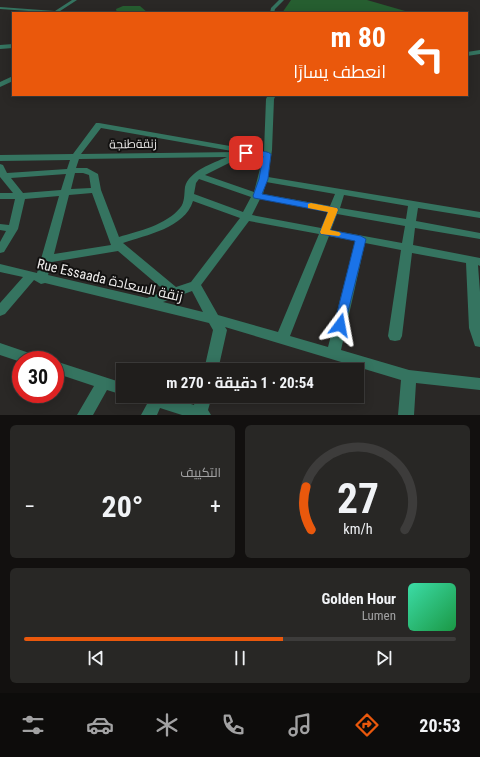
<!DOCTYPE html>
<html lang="ar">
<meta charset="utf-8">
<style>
:root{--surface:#201e1c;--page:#282725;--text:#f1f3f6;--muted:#a2a2a3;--line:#3d3c3b;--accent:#ea580c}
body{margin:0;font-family:"Roboto Condensed",Cairo,sans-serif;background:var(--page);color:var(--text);direction:rtl;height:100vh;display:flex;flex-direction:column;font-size:15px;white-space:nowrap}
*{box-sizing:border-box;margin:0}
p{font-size:13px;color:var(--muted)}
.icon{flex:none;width:22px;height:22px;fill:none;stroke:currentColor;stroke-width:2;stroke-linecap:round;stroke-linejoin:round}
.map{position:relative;height:415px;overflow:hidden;direction:ltr}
.side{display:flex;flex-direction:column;gap:10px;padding:10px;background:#12100f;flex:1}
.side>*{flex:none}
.top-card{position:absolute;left:12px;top:12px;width:456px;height:84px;border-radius:0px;box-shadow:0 2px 10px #0003,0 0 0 1px var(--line);direction:rtl;background:#ea580c;color:#fff;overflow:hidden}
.speed{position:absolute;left:12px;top:351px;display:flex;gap:8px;font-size:20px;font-weight:700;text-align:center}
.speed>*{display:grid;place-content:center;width:52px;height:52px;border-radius:50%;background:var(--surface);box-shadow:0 2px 10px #0003,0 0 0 1px var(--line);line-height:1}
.speed .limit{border:6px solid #d22;background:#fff;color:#111}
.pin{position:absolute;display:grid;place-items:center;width:34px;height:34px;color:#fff;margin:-17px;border-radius:8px;box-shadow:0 2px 6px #0006}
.me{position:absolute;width:44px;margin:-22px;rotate:13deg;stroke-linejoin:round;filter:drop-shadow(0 0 3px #0008)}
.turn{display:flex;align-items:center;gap:14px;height:84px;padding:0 16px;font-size:18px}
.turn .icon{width:52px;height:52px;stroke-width:2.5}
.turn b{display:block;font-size:28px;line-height:34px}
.big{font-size:30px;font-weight:700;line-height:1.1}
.side .card{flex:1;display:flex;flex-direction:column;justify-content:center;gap:6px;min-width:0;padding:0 14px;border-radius:6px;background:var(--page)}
.side .dial{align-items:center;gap:0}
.dial svg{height:104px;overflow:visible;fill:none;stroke:var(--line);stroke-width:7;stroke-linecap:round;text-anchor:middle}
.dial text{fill:var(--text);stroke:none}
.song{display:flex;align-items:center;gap:12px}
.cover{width:48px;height:48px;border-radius:6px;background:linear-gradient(135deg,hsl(160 70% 55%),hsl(140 70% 35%))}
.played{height:4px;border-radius:2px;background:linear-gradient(90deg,var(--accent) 60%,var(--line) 60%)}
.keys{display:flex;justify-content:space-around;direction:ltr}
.heat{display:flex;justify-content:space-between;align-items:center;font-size:22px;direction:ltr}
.side .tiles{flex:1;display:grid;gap:10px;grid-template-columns:1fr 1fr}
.card:last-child{grid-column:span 2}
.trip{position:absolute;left:116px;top:363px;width:248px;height:40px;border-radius:0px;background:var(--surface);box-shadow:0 2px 10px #0003,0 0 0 1px var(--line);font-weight:700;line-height:40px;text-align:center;direction:rtl}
.dock{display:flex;height:64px;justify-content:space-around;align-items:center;background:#0d0c0b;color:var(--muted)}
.dock .icon{width:28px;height:28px}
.dock .selected{color:var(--accent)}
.dock b{font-size:18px;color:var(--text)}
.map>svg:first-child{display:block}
.green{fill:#265e30}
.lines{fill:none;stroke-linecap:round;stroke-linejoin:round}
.minor{fill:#357460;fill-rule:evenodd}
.route{fill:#1a73e8;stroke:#114b97}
.slow{fill:#f59e0b}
.labels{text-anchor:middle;stroke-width:4;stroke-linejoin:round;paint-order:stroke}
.street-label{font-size:12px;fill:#eeeceb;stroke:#121110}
.near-street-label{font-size:14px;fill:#eeeceb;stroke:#121110}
</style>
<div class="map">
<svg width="480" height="415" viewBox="0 0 480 415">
<rect width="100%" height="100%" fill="#2a2826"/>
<g class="green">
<polygon points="291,0 367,0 412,13 282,13"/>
<polygon points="123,6 140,6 148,13 117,13 116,9"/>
</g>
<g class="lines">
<g class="minor">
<polygon points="72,0 77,0 57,13 0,9 0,7 55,11"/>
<polygon points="279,0 284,0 275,9 274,13 270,13 271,8"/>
<polygon points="13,44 13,48 0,49 0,45"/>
<polygon points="480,50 480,54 467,56 467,52"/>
<polygon points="13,76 13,81 0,87 0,82"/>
<path d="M268 95H276L274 99 272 150 268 177 480 212V218L418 208 416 221 480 233V239L415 228 413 245 480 258V266L478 265 480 292V347L475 346 469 328 466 263 412 253 402 336 400 340 395 341 390 340 388 336 401 250 365 243 341 350 409 370 480 378V390L416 383 414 415H398L401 380 225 327 227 330 218 370H204L213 330 209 323 45 283 41 284 34 280 5 314 0 316V303L23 277 0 272V264L37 273 59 196 25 199 18 229 4 252 0 253V242L6 231 0 230V224L9 225 15 199H0V193H13L0 177V164L3 165 7 173 67 169 70 160 0 161V155L73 154 96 123H99L247 149 250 152 264 151 266 99ZM101 128 226 150 237 152 81 154ZM227 157C213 163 189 171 185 187 184 194 185 202 180 208 166 225 139 231 119 237L101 190 98 174 87 168H76L79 159ZM241 157H263L254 192 205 175ZM75 173H83L89 175 91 188 71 189ZM66 174 61 190 23 193 11 178ZM199 179 251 197 243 212 194 194 196 183ZM266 182 335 194 330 206 263 194ZM92 193 111 245 54 254 69 195ZM344 195 408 206 406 219 340 208ZM260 199 328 212 321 228 252 215ZM193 201 240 218 191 282 176 287 123 243C146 235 185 228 193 201ZM337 214 405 226 402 243 331 230ZM249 221 319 234 278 332 218 315 201 285ZM329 236 355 241 328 347 290 336ZM118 251 165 291 147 298 48 275 52 262ZM192 291 203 312 163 302Z"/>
<polygon points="0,343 38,356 40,360 21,360 21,362 0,355"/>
<polygon points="55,361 123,383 123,395 107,390 93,415 77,415 94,386 55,373"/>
<polygon points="136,396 165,396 194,405 196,396 212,396 208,410 211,415 182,415 160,408 157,415 141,415 147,404 139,401"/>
</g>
</g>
<path class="route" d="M246 150C254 153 265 149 271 154L268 179 262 194 337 208 338 210 330 230 361 236 366 239 344 328H336L334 325 355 241 321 234 320 232 328 212 254 198 253 196 259 179 263 156H246L243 153Z"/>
<polygon class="slow" points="311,203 337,208 338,210 330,230 339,232 341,234 339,236 321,234 320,232 328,212 308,208 308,204"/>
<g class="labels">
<g class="street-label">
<text transform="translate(133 144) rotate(-1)" y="4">زنقةطنجة</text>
</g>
<g class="near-street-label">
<text transform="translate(110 280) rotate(13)" y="5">Rue Essaada زنقة السعادة</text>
</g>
</g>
</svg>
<div class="speed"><div class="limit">30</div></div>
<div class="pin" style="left:246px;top:153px;background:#d93025"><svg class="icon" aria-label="arrive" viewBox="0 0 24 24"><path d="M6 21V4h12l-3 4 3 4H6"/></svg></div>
<svg class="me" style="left:340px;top:325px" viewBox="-20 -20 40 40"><path d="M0-17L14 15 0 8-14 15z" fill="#1a73e8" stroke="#fff" stroke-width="4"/></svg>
<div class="trip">20:54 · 1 دقيقة · 270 m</div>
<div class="top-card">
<div class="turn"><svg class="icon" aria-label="left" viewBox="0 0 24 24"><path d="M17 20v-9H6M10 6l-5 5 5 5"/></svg><div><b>80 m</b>انعطف يسارًا</div></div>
</div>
</div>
<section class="side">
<div class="tiles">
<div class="card dial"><svg viewBox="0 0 100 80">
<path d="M14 69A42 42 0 1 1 86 69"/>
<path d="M14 69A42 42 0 0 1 10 36" stroke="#ea580c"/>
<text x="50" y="56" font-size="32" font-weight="700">27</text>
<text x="50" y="72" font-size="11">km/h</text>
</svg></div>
<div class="card"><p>التكييف</p>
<div class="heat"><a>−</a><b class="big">20°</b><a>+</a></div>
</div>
<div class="card">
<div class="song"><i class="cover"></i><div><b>Golden Hour</b><p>Lumen</p></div></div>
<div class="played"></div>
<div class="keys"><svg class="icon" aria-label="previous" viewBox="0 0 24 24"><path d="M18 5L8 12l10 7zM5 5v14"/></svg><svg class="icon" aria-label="pause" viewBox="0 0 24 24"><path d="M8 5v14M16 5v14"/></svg><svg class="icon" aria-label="next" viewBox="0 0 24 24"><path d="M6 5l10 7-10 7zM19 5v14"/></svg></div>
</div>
</div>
</section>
<nav class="dock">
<b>20:53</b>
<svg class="icon selected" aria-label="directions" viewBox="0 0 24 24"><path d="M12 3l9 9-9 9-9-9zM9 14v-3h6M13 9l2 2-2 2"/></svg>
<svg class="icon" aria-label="music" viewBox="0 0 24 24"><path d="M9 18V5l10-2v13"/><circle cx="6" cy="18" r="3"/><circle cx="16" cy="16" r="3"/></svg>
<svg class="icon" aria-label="phone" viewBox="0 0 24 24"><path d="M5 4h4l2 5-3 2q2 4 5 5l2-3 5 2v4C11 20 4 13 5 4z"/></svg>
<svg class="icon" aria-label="climate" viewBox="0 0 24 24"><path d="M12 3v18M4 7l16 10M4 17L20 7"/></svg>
<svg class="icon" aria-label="car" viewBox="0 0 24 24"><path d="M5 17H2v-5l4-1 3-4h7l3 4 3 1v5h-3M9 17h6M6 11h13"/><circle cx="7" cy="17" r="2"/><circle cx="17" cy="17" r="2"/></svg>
<svg class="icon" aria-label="filters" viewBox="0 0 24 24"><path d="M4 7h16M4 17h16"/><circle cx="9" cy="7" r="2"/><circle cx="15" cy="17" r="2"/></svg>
</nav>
